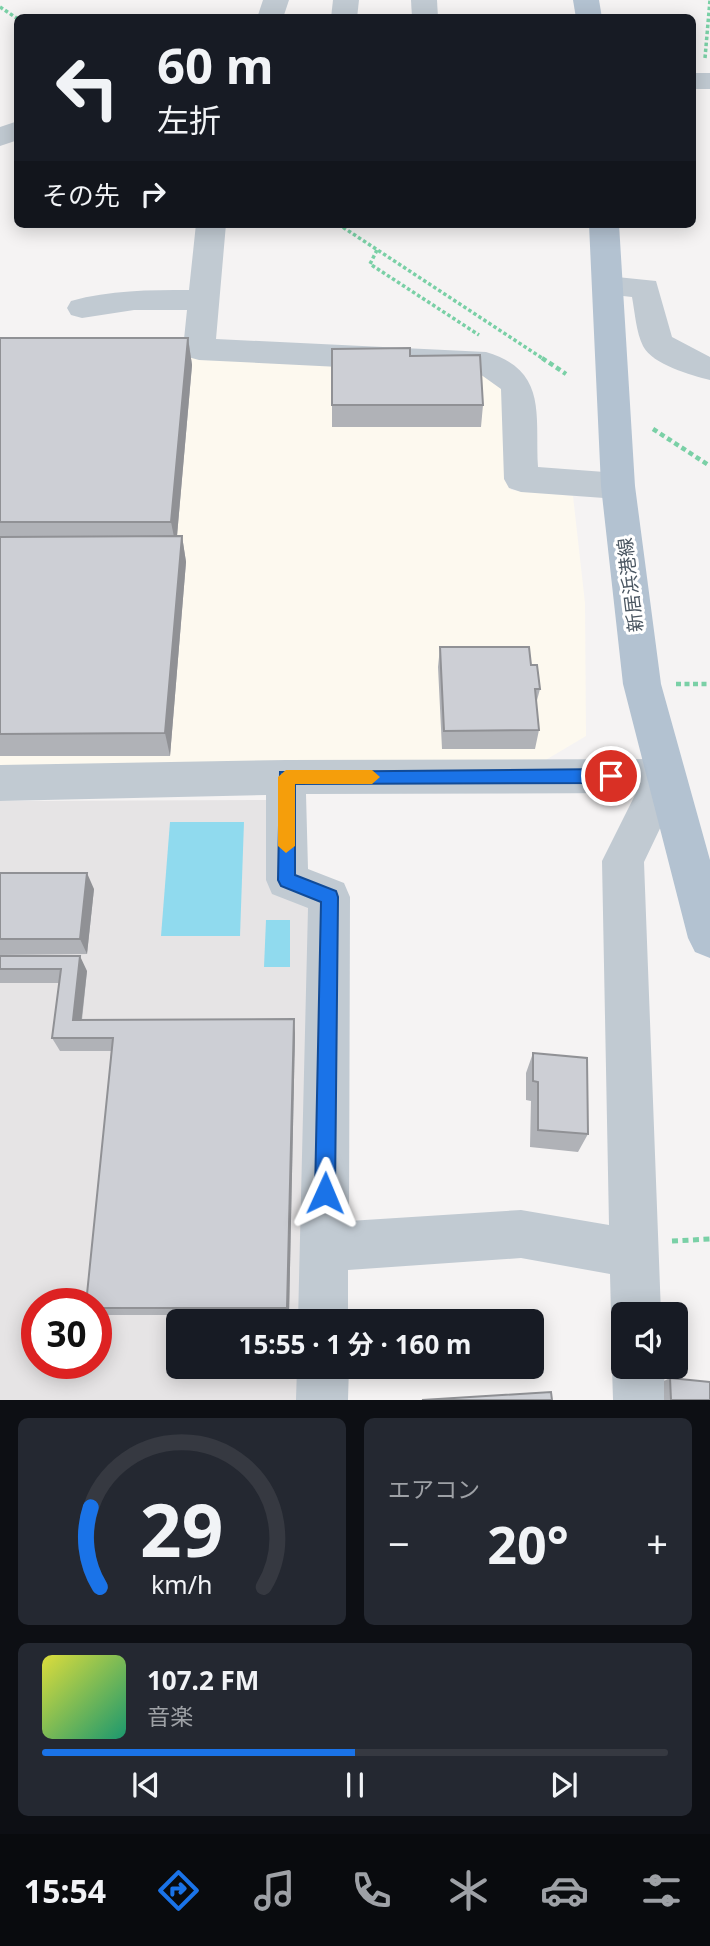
<!DOCTYPE html>
<html lang="ja">
<meta charset="utf-8">
<style>
:root{--surface:#171b24;--page:#242831;--text:#f1f3f6;--muted:#9ea1a6;--line:#363941;--accent:#1a73e8}
body{margin:0;font-family:"Noto Sans","Noto Sans JP",sans-serif;background:var(--page);color:var(--text);height:100vh;display:flex;flex-direction:column;font-size:26px;white-space:nowrap}
*{box-sizing:border-box;margin:0}
p{font-size:23px;color:var(--muted)}
.icon{flex:none;width:38px;height:38px;fill:none;stroke:currentColor;stroke-width:2;stroke-linecap:round;stroke-linejoin:round}
.map{position:relative;height:1400px;overflow:hidden}
.panel{display:flex;flex-direction:column;gap:18px;padding:18px;background:#0d0f14;flex:1}
.panel>*{flex:none}
.top-card{position:absolute;left:14px;top:14px;width:682px;height:214px;border-radius:10px;box-shadow:0 4px 18px #0003;background:#171b24;color:var(--text);overflow:hidden}
.controls{position:absolute;left:611px;top:1302px;display:grid;gap:14px}
.controls a{display:grid;place-items:center;width:77px;height:77px;border-radius:10px;background:var(--surface);box-shadow:0 4px 18px #0003;font-size:35px}
.speed{position:absolute;left:21px;top:1288px;display:flex;gap:14px;font-size:35px;font-weight:700;text-align:center}
.speed>*{display:grid;place-content:center;width:91px;height:91px;border-radius:50%;background:var(--surface);box-shadow:0 4px 18px #0003;line-height:1}
.speed .limit{border:10px solid #d22;background:#fff;color:#111}
.pin{position:absolute;display:grid;place-items:center;width:60px;height:60px;color:#fff;margin:-30px;border:4px solid #fff;border-radius:50%;box-shadow:0 2px 7px #0007}
.me{position:absolute;width:77px;margin:-38px;rotate:1deg;stroke-linejoin:round;filter:drop-shadow(0 0 5px #0008)}
.turn{display:flex;align-items:center;gap:24px;height:147px;padding:0 28px;font-size:32px}
.turn .icon{width:91px;height:91px;stroke-width:2.5}
.turn b{display:block;font-size:49px;line-height:60px}
.then{display:flex;align-items:center;height:66px;padding:0 28px;background:#0003;gap:14px;font-size:26px}
.big{font-size:52px;font-weight:700;line-height:1.1}
.panel .card{flex:1;display:flex;flex-direction:column;justify-content:center;gap:10px;min-width:0;padding:0 24px;border-radius:10px;background:var(--page)}
.panel .dial{align-items:center;gap:0}
.dial svg{height:182px;overflow:visible;fill:none;stroke:var(--line);stroke-width:7;stroke-linecap:round;text-anchor:middle}
.dial text{fill:var(--text);stroke:none}
.song{display:flex;align-items:center;gap:21px}
.cover{width:84px;height:84px;border-radius:10px;background:linear-gradient(135deg,hsl(60 70% 55%),hsl(160 70% 35%))}
.played{height:7px;border-radius:4px;background:linear-gradient(90deg,var(--accent) 50%,var(--line) 50%)}
.keys{display:flex;justify-content:space-around;direction:ltr}
.heat{display:flex;justify-content:space-between;align-items:center;font-size:38px;direction:ltr}
.panel .tiles{flex:1;display:grid;gap:18px;grid-template-columns:1fr 1fr}
.card:last-child{grid-column:span 2}
.trip{position:absolute;left:166px;top:1309px;width:378px;height:70px;border-radius:10px;background:var(--surface);box-shadow:0 4px 18px #0003;font-weight:700;line-height:70px;text-align:center}
.tab-bar{display:flex;height:112px;justify-content:space-around;align-items:center;background:#090b0e;color:var(--muted)}
.tab-bar .icon{width:49px;height:49px}
.tab-bar .selected{color:var(--accent)}
.tab-bar b{font-size:32px;color:var(--text)}
.map>svg:first-child{display:block}
.commercial{fill:#fdf9ef}
.education{fill:#e6e4e5;fill-rule:evenodd}
.water{fill:#90daee}
.lines{fill:none;stroke-linecap:round;stroke-linejoin:round}
.path-far2{stroke:#7ad0a6;stroke-width:3.5;stroke-dasharray:3.5 2.5;stroke-linecap:butt}
.path-far1{stroke:#7ad0a6;stroke-width:4.5;stroke-dasharray:5 3.5;stroke-linecap:butt}
.path{stroke:#7ad0a6;stroke-width:5;stroke-dasharray:6 4.5;stroke-linecap:butt}
.minor{fill:#c1cad2;fill-rule:evenodd}
.major{fill:#b3c2d1;fill-rule:evenodd}
.wall{fill:#b0b2b7}
.shaded-wall{fill:#909195}
.building{fill:#cdcfd5;stroke:#909195;stroke-width:2}
.route{fill:#1a73e8;stroke:#114b97;stroke-width:2}
.slow{fill:#f59e0b}
.labels{text-anchor:middle;stroke-width:6;stroke-linejoin:round;paint-order:stroke}
.street-label{font-size:19px;fill:#4a5661;stroke:#fff}
</style>
<div class="map">
<svg width="710" height="1400" viewBox="0 0 710 1400">
<rect width="100%" height="100%" fill="#f5f3f3"/>
<polygon class="commercial" points="187,357 479,371 505,389 511,490 573,496 585,603 586,736 544,761 0,766 0,358"/>
<path class="education" d="M269 800 318 912 307 1321H178V1367H306L305 1400H0V801ZM37 1304H96V1363H37Z"/>
<g class="water">
<polygon points="170,822 244,822 240,936 161,936"/>
<polygon points="266,920 290,920 290,967 264,967"/>
</g>
<g class="lines">
<g class="path-far2">
<polyline points="0,7 18,19"/>
<polyline points="705,58 710,0"/>
<polyline points="338,224 545,360"/>
<polyline points="377,250 370,264 479,335"/>
</g>
<g class="path-far1">
<polyline points="542,358 566,374"/>
<polyline points="653,429 710,466"/>
<polyline points="676,684 710,684"/>
</g>
<polyline class="path" points="672,1241 710,1239"/>
<g class="minor">
<polygon points="263,0 289,0 283,18 257,18"/>
<polygon points="333,0 359,0 357,18 331,18"/>
<polygon points="411,0 437,0 438,18 412,18"/>
<rect x="693" y="73" width="17" height="16"/>
<polygon points="18,121 18,140 0,146 0,127"/>
<path d="M196 224H226L216 339 486 352C548 370 535 415 538 467L618 473 630 477 635 486 630 495 618 499 521 492 509 488 504 479 501 389 480 374 199 360 188 357 183 349 187 310H134L82 318 71 315 67 308 71 301C110 290 149 290 189 290Z"/>
<path d="M607 276 656 281 672 337 710 357V380C691 375 653 365 643 346 636 332 635 313 632 297L596 293 592 286 596 279Z"/>
<path d="M665 759 679 764 685 776 644 862 661 1314H623V1334L618 1332 611 1314 610 1274 521 1258 348 1270V1321H298L308 908 272 894 266 880V795L0 801V765L286 760ZM636 793 602 861 609 1225 521 1210 349 1221 350 897 344 883 308 869 306 794Z"/>
<polygon points="623,1348 623,1367 664,1367 665,1400 613,1400 612,1367"/>
<polygon points="297,1367 349,1367 348,1400 296,1400"/>
</g>
<g class="major">
<polygon points="573,0 599,0 602,18 576,18"/>
<polygon points="589,224 619,224 635,486 661,684 710,860 710,958 695,952 688,938 623,684 601,486"/>
</g>
</g>
<g class="wall">
<polygon points="0,338 188,338 192,365 177,536 182,536 186,562 170,756 0,756"/>
<polygon points="332,349 410,356 483,405 481,427 332,427"/>
<polygon points="440,647 531,665 540,689 536,704 539,730 535,749 442,749 438,667"/>
<polygon points="0,873 94,889 87,954 0,955"/>
<polygon points="0,956 87,971 82,1020 295,1033 289,1315 96,1315 111,1051 60,1051 52,1038 59,983 0,983"/>
<polygon points="533,1053 588,1134 578,1152 530,1147 531,1101 526,1100 526,1073"/>
<polygon points="670,1378 710,1400 664,1400 664,1381"/>
</g>
<g class="shaded-wall">
<polygon points="188,338 192,365 176,547 171,522"/>
<polygon points="182,536 186,562 170,756 165,733"/>
<polygon points="87,873 94,889 87,954 80,939"/>
<polygon points="80,956 87,971 80,1033 73,1020"/>
<polygon points="294,1019 295,1033 289,1315 287,1308"/>
</g>
<g class="building">
<polygon points="0,338 188,338 171,522 0,522"/>
<polygon points="410,348 410,356 480,355 483,405 332,405 332,349"/>
<polygon points="182,536 165,733 0,734 0,537"/>
<polygon points="440,647 529,647 531,665 537,665 540,689 535,689 539,730 444,731"/>
<polygon points="0,873 87,873 80,939 0,939"/>
<polygon points="0,956 80,956 73,1020 294,1019 287,1308 96,1308 96,1304 86,1304 113,1038 52,1038 61,969 0,969"/>
<polygon points="533,1053 587,1058 588,1134 538,1130 538,1082 533,1081"/>
<polygon points="670,1378 710,1382 710,1400 671,1400"/>
<polygon points="551,1392 552,1400 422,1400"/>
</g>
<polygon class="route" points="611,769 619,776 611,783 295,784 295,875 336,891 338,897 335,1193 332,1200 325,1203 318,1200 315,1193 321,902 281,886 278,880 280,772"/>
<polygon class="slow" points="286,770 372,770 380,777 372,784 295,784 295,846 286,853 278,846 278,777"/>
<g class="labels">
<g class="street-label">
<text transform="translate(630 585) rotate(-97)" y="7">新居浜港線</text>
</g>
</g>
</svg>
<div class="controls">
<a><svg class="icon" aria-label="sound" viewBox="0 0 24 24"><path d="M4 9h4l5-4v14l-5-4H4zM17 9q2 3 0 6"/></svg></a>
</div>
<div class="speed"><div class="limit">30</div></div>
<div class="pin" style="left:611px;top:776px;background:#d93025"><svg class="icon" aria-label="arrive" viewBox="0 0 24 24"><path d="M6 21V4h12l-3 4 3 4H6"/></svg></div>
<svg class="me" style="left:325px;top:1193px" viewBox="-20 -20 40 40"><path d="M0-17L14 15 0 8-14 15z" fill="#1a73e8" stroke="#fff" stroke-width="4"/></svg>
<div class="trip">15:55 · 1 分 · 160 m</div>
<div class="top-card">
<div class="turn"><svg class="icon" aria-label="left" viewBox="0 0 24 24"><path d="M17 20v-9H6M10 6l-5 5 5 5"/></svg><div><b>60 m</b>左折</div></div>
<div class="then">その先<svg class="icon" aria-label="right" viewBox="0 0 24 24"><path d="M7 20v-9h11M14 6l5 5-5 5"/></svg></div>
</div>
</div>
<section class="panel">
<div class="tiles">
<div class="card dial"><svg viewBox="0 0 100 80">
<path d="M14 69A42 42 0 1 1 86 69"/>
<path d="M14 69A42 42 0 0 1 10 34" stroke="#1a73e8"/>
<text x="50" y="56" font-size="32" font-weight="700">29</text>
<text x="50" y="72" font-size="11">km/h</text>
</svg></div>
<div class="card"><p>エアコン</p>
<div class="heat"><a>−</a><b class="big">20°</b><a>+</a></div>
</div>
<div class="card">
<div class="song"><i class="cover"></i><div><b>107.2 FM</b><p>音楽</p></div></div>
<div class="played"></div>
<div class="keys"><svg class="icon" aria-label="previous" viewBox="0 0 24 24"><path d="M18 5L8 12l10 7zM5 5v14"/></svg><svg class="icon" aria-label="pause" viewBox="0 0 24 24"><path d="M8 5v14M16 5v14"/></svg><svg class="icon" aria-label="next" viewBox="0 0 24 24"><path d="M6 5l10 7-10 7zM19 5v14"/></svg></div>
</div>
</div>
</section>
<nav class="tab-bar">
<b>15:54</b>
<svg class="icon selected" aria-label="directions" viewBox="0 0 24 24"><path d="M12 3l9 9-9 9-9-9zM9 14v-3h6M13 9l2 2-2 2"/></svg>
<svg class="icon" aria-label="music" viewBox="0 0 24 24"><path d="M9 18V5l10-2v13"/><circle cx="6" cy="18" r="3"/><circle cx="16" cy="16" r="3"/></svg>
<svg class="icon" aria-label="phone" viewBox="0 0 24 24"><path d="M5 4h4l2 5-3 2q2 4 5 5l2-3 5 2v4C11 20 4 13 5 4z"/></svg>
<svg class="icon" aria-label="climate" viewBox="0 0 24 24"><path d="M12 3v18M4 7l16 10M4 17L20 7"/></svg>
<svg class="icon" aria-label="car" viewBox="0 0 24 24"><path d="M5 17H2v-5l4-1 3-4h7l3 4 3 1v5h-3M9 17h6M6 11h13"/><circle cx="7" cy="17" r="2"/><circle cx="17" cy="17" r="2"/></svg>
<svg class="icon" aria-label="filters" viewBox="0 0 24 24"><path d="M4 7h16M4 17h16"/><circle cx="9" cy="7" r="2"/><circle cx="15" cy="17" r="2"/></svg>
</nav>
